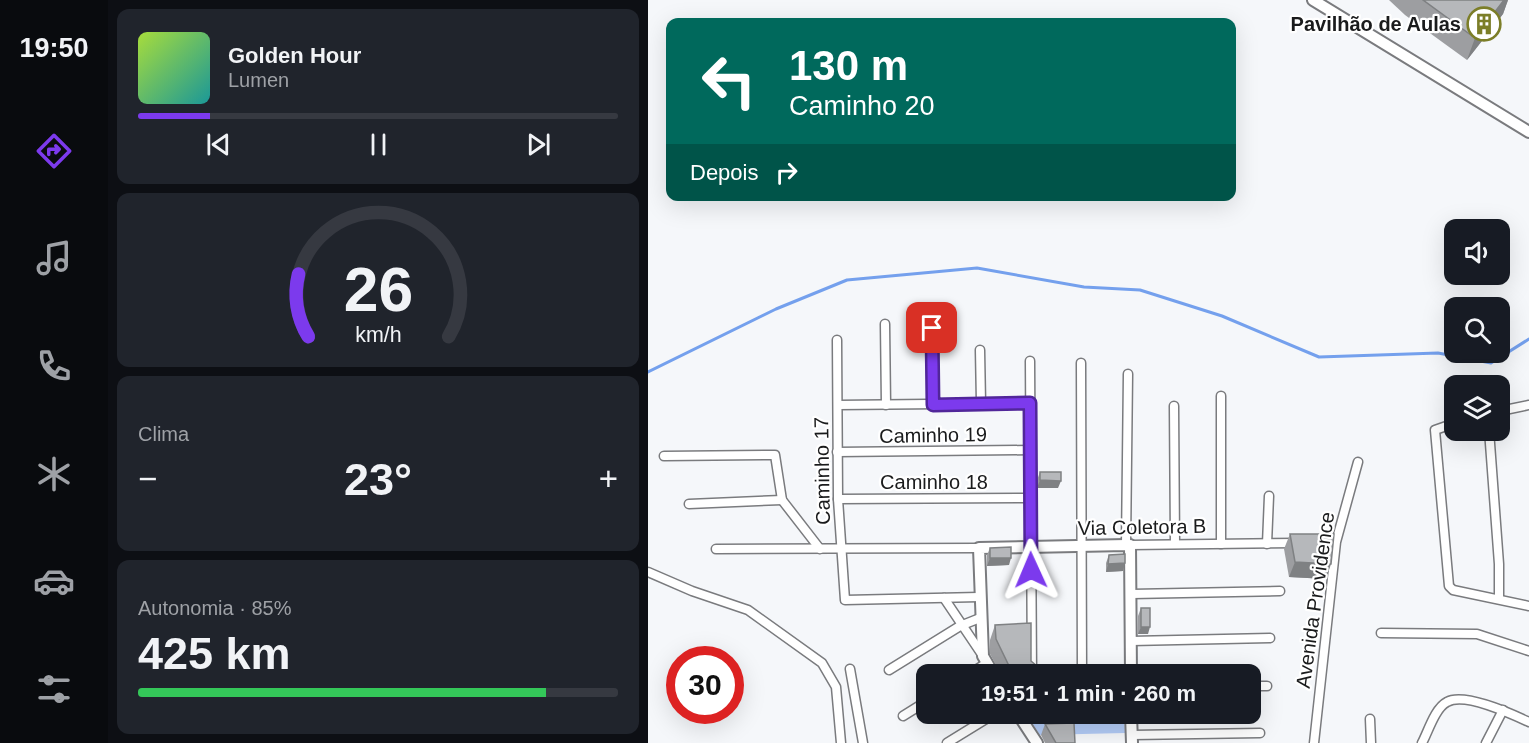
<!DOCTYPE html>
<html lang="pt">
<meta charset="utf-8">
<style>
:root{--surface:#171b24;--page:#20242c;--text:#f1f3f6;--muted:#9ea1a6;--line:#363941;--accent:#7c3aed}
body{margin:0;font-family:Arial,sans-serif;background:var(--page);color:var(--text);height:100vh;display:flex;flex-direction:column;font-size:22px;white-space:nowrap}
*{box-sizing:border-box;margin:0}
p{font-size:20px;color:var(--muted)}
.icon{flex:none;width:33px;height:33px;fill:none;stroke:currentColor;stroke-width:2;stroke-linecap:round;stroke-linejoin:round}
.map{position:relative;flex:1;overflow:hidden}
.details{display:flex;flex-direction:column;gap:9px;padding:9px;background:#0d0f14;width:540px}
.details>*{flex:none}
.banner{position:absolute;left:18px;top:18px;width:570px;height:183px;border-radius:12px;box-shadow:0 6px 24px #0002;background:#00695c;color:#fff;overflow:hidden}
.fabs{position:absolute;left:796px;top:219px;display:grid;gap:12px}
.fabs a{display:grid;place-items:center;width:66px;height:66px;border-radius:12px;background:var(--surface);box-shadow:0 6px 24px #0002;font-size:30px}
.speed{position:absolute;left:18px;top:646px;display:flex;gap:12px;font-size:30px;font-weight:700;text-align:center}
.speed>*{display:grid;place-content:center;width:78px;height:78px;border-radius:50%;background:var(--surface);box-shadow:0 6px 24px #0002;line-height:1}
.speed .limit{border:9px solid #d22;background:#fff;color:#111}
.pin{position:absolute;display:grid;place-items:center;width:51px;height:51px;color:#fff;margin:-26px;border-radius:12px;box-shadow:0 3px 9px #0006}
.me{position:absolute;width:66px;margin:-33px;rotate:359deg;stroke-linejoin:round;filter:drop-shadow(0 0 4px #0008)}
.turn{display:flex;align-items:center;gap:21px;height:126px;padding:0 24px;font-size:27px}
.turn .icon{width:78px;height:78px;stroke-width:2.5}
.turn b{display:block;font-size:42px;line-height:51px}
.then{display:flex;align-items:center;height:57px;padding:0 24px;background:#0003;gap:12px;font-size:22px}
.big{font-size:45px;font-weight:800;line-height:1.1}
.details .card{flex:1;display:flex;flex-direction:column;justify-content:center;gap:9px;min-width:0;padding:0 21px;border-radius:12px;background:var(--page)}
.details .dial{align-items:center;gap:0}
.dial svg{height:156px;overflow:visible;fill:none;stroke:var(--line);stroke-width:7;stroke-linecap:round;text-anchor:middle}
.dial text{fill:var(--text);stroke:none}
.song{display:flex;align-items:center;gap:18px}
.cover{width:72px;height:72px;border-radius:9px;background:linear-gradient(135deg,hsl(80 70% 55%),hsl(180 70% 35%))}
.played{height:6px;border-radius:3px;background:linear-gradient(90deg,var(--accent) 15%,var(--line) 15%)}
.keys{display:flex;justify-content:space-around;direction:ltr}
.heat{display:flex;justify-content:space-between;align-items:center;font-size:33px;direction:ltr}
.charge{height:9px;border-radius:4px;background:linear-gradient(90deg,#34c759 85%,var(--line) 0)}
.trip{position:absolute;left:268px;top:664px;width:345px;height:60px;border-radius:12px;background:var(--surface);box-shadow:0 6px 24px #0002;font-weight:800;line-height:60px;text-align:center}
main{display:flex;flex:1;min-height:0}
.dock{display:flex;flex-direction:column;width:108px;justify-content:space-around;align-items:center;background:#090b0e;color:var(--muted)}
.dock .icon{width:42px;height:42px}
.dock .active{color:var(--accent)}
.dock b{font-size:27px;color:var(--text)}
.map>svg:first-child{display:block}
.green{fill:#b2cbf6}
.lines{fill:none;stroke-linecap:round;stroke-linejoin:round}
.stream{stroke:#74a0ed;stroke-width:3}
.minor-casing{stroke:#7a7b7e;stroke-width:11}
.tertiary-casing{stroke:#7a7b7e;stroke-width:14}
.minor{stroke:#fff;stroke-width:8}
.tertiary{stroke:#fff;stroke-width:10}
.wall{fill:#9d9ea1}
.shaded-wall{fill:#7f8183}
.building{fill:#b6b8bb;stroke:#7f8183;stroke-width:1.5}
.route-casing{stroke:#51269a;stroke-width:15}
.route{stroke:#7c3aed;stroke-width:10}
.labels{text-anchor:middle;stroke-width:4.5;stroke-linejoin:round;paint-order:stroke}
.poi-label{font-size:20px;font-weight:bold;fill:#1a1b1c;stroke:#fff;text-anchor:end}
.street-label{font-size:20px;fill:#1a1b1c;stroke:#fff}
</style>
<main>
<nav class="dock">
<b>19:50</b>
<svg class="icon active" aria-label="directions" viewBox="0 0 24 24"><path d="M12 3l9 9-9 9-9-9zM9 14v-3h6M13 9l2 2-2 2"/></svg>
<svg class="icon" aria-label="music" viewBox="0 0 24 24"><path d="M9 18V5l10-2v13"/><circle cx="6" cy="18" r="3"/><circle cx="16" cy="16" r="3"/></svg>
<svg class="icon" aria-label="phone" viewBox="0 0 24 24"><path d="M5 4h4l2 5-3 2q2 4 5 5l2-3 5 2v4C11 20 4 13 5 4z"/></svg>
<svg class="icon" aria-label="climate" viewBox="0 0 24 24"><path d="M12 3v18M4 7l16 10M4 17L20 7"/></svg>
<svg class="icon" aria-label="car" viewBox="0 0 24 24"><path d="M5 17H2v-5l4-1 3-4h7l3 4 3 1v5h-3M9 17h6M6 11h13"/><circle cx="7" cy="17" r="2"/><circle cx="17" cy="17" r="2"/></svg>
<svg class="icon" aria-label="filters" viewBox="0 0 24 24"><path d="M4 7h16M4 17h16"/><circle cx="9" cy="7" r="2"/><circle cx="15" cy="17" r="2"/></svg>
</nav>
<section class="details">
<div class="card">
<div class="song"><i class="cover"></i><div><b>Golden Hour</b><p>Lumen</p></div></div>
<div class="played"></div>
<div class="keys"><svg class="icon" aria-label="previous" viewBox="0 0 24 24"><path d="M18 5L8 12l10 7zM5 5v14"/></svg><svg class="icon" aria-label="pause" viewBox="0 0 24 24"><path d="M8 5v14M16 5v14"/></svg><svg class="icon" aria-label="next" viewBox="0 0 24 24"><path d="M6 5l10 7-10 7zM19 5v14"/></svg></div>
</div>
<div class="card dial"><svg viewBox="0 0 100 80">
<path d="M14 69A42 42 0 1 1 86 69"/>
<path d="M14 69A42 42 0 0 1 9 37" stroke="#7c3aed"/>
<text x="50" y="56" font-size="32" font-weight="700">26</text>
<text x="50" y="72" font-size="11">km/h</text>
</svg></div>
<div class="card"><p>Clima</p>
<div class="heat"><a>−</a><b class="big">23°</b><a>+</a></div>
</div>
<div class="card"><p>Autonomia · 85%</p><b class="big">425 km</b><div class="charge"></div></div>
</section>
<div class="map">
<svg width="881" height="743" viewBox="0 0 881 743">
<rect width="100%" height="100%" fill="#f5f7fa"/>
<polygon class="green" points="378,714 476,714 477,733 392,735"/>
<g class="lines">
<polyline class="stream" points="0,372 128,309 199,280 329,268 436,287 492,290 574,316 671,357 790,353 843,363 881,339"/>
<g class="minor-casing">
<g id="minor">
<polyline points="237,324 238,405"/>
<polyline points="284,328 285,405"/>
<polyline points="189,340 190,499 197,600 331,597"/>
<polyline points="332,350 333,403"/>
<polyline points="382,361 384,675"/>
<polyline points="433,363 434,675"/>
<polyline points="190,405 382,403"/>
<polyline points="526,406 527,544"/>
<polyline points="852,411 881,405"/>
<polyline points="807,423 787,430 801,586 805,590 881,606"/>
<polyline points="841,430 851,564 851,599"/>
<polyline points="189,452 382,450"/>
<polyline points="16,456 127,455 134,500 172,549"/>
<polyline points="190,499 382,498"/>
<polyline points="41,504 134,500"/>
<polyline points="573,544 573,396"/>
<polyline points="619,544 621,496"/>
<polyline points="478,545 480,374"/>
<polyline points="482,545 649,543"/>
<polyline points="68,549 331,548"/>
<polyline points="0,572 44,591 100,610 174,663 188,687 193,743"/>
<polyline points="484,594 632,591"/>
<polyline points="296,598 335,656"/>
<polyline points="733,633 829,634 881,651"/>
<polyline points="483,641 622,638"/>
<polyline points="202,669 215,743"/>
<polyline points="241,670 312,626 332,618"/>
<polyline points="320,675 339,663"/>
<polyline points="603,686 619,686"/>
<polyline points="255,716 279,701"/>
<polyline points="722,719 723,743"/>
<polyline points="484,735 612,733"/>
<polyline points="299,743 346,714"/>
<polyline points="666,743 688,542 710,462"/>
<path d="M774 743C780 732 787 708 799 702 816 692 864 714 881 722"/>
<polyline points="838,743 855,710"/>
</g>
</g>
<g class="tertiary-casing">
<g id="tertiary">
<polyline points="665,0 881,132"/>
<polyline points="346,675 335,656 331,548 478,545 482,545 483,675"/>
<polyline points="370,714 389,743"/>
<polyline points="483,714 484,743"/>
</g>
</g>
<use href="#minor" class="minor"/>
<use href="#tertiary" class="tertiary"/>
</g>
<g class="wall">
<polygon points="741,0 860,0 855,14 819,60 757,15"/>
<polygon points="392,472 410,488 389,488 389,480"/>
<polygon points="642,534 678,579 641,577 636,549"/>
<polygon points="342,548 361,565 339,566 339,555"/>
<polygon points="461,555 475,571 458,572 458,563"/>
<polygon points="493,608 500,634 490,634 490,616"/>
<polygon points="347,625 383,661 388,675 353,675 342,654 342,640"/>
<polygon points="397,724 427,743 397,743 393,735"/>
</g>
<g class="shaded-wall">
<polygon points="856,0 860,0 855,14 819,60 827,38"/>
<polygon points="392,480 413,481 410,488 389,488"/>
<polygon points="342,558 363,558 361,565 339,566"/>
<polygon points="647,562 683,564 678,579 641,577"/>
<polygon points="477,563 475,571 458,572 460,564"/>
<polygon points="493,627 502,627 500,634 490,634"/>
<polygon points="389,671 388,675 362,675 364,672"/>
</g>
<g class="building">
<polygon points="775,0 856,0 827,38"/>
<polygon points="392,472 413,472 413,481 392,480"/>
<polygon points="642,534 686,534 683,564 647,562"/>
<polygon points="363,547 363,558 342,558 342,548"/>
<polygon points="477,554 477,563 460,564 461,555"/>
<rect x="493" y="608" width="9" height="19"/>
<polygon points="383,623 383,661 389,666 389,671 364,672 348,639 347,625"/>
<polygon points="426,723 427,743 408,743 397,724"/>
</g>
<g class="lines">
<g class="route-casing">
<polyline id="route" points="284,328 285,405 382,403 383,570"/>
</g>
<use href="#route" class="route"/>
</g>
<defs>
<g id="building-ring" transform="scale(1.725)"><circle r="9.5" fill="#fff" stroke="#7c7e28" stroke-width="1.5"/><path d="M-4-6H4V6H1V3H-1V6H-4ZM-2.5-4.3h1.7v1.8h-1.7ZM.8-4.3h1.7v1.8H.8ZM-2.5-1h1.7V.8h-1.7ZM.8-1h1.7V.8H.8Z" fill="#7c7e28"/></g>
</defs>
<g fill-rule="evenodd">
<use href="#building-ring" x="836" y="24"/>
</g>
<g class="labels">
<g class="poi-label">
<text x="813" y="31">Pavilhão de Aulas</text>
</g>
<g class="street-label">
<text transform="translate(285 435) rotate(-1)" y="7">Caminho 19</text>
<text transform="translate(174 471) rotate(-91)" y="7">Caminho 17</text>
<text x="286" y="489">Caminho 18</text>
<text transform="translate(494 527) rotate(-1)" y="7">Via Coletora B</text>
<text transform="translate(667 600) rotate(-82)" y="7">Avenida Providence</text>
</g>
</g>
</svg>
<div class="fabs">
<a><svg class="icon" aria-label="sound" viewBox="0 0 24 24"><path d="M4 9h4l5-4v14l-5-4H4zM17 9q2 3 0 6"/></svg></a>
<a><svg class="icon" aria-label="search" viewBox="0 0 24 24"><circle cx="10" cy="10" r="6"/><path d="M15 15l6 6"/></svg></a>
<a><svg class="icon" aria-label="layers" viewBox="0 0 24 24"><path d="M12 4l9 5-9 5-9-5zM3 14l9 5 9-5"/></svg></a>
</div>
<div class="speed"><div class="limit">30</div></div>
<div class="pin" style="left:284px;top:328px;background:#d93025"><svg class="icon" aria-label="arrive" viewBox="0 0 24 24"><path d="M6 21V4h12l-3 4 3 4H6"/></svg></div>
<svg class="me" style="left:383px;top:570px" viewBox="-20 -20 40 40"><path d="M0-17L14 15 0 8-14 15z" fill="#7c3aed" stroke="#fff" stroke-width="4"/></svg>
<div class="trip">19:51 · 1 min · 260 m</div>
<div class="banner">
<div class="turn"><svg class="icon" aria-label="left" viewBox="0 0 24 24"><path d="M17 20v-9H6M10 6l-5 5 5 5"/></svg><div><b>130 m</b>Caminho 20</div></div>
<div class="then">Depois<svg class="icon" aria-label="right" viewBox="0 0 24 24"><path d="M7 20v-9h11M14 6l5 5-5 5"/></svg></div>
</div>
</div>
</main>
